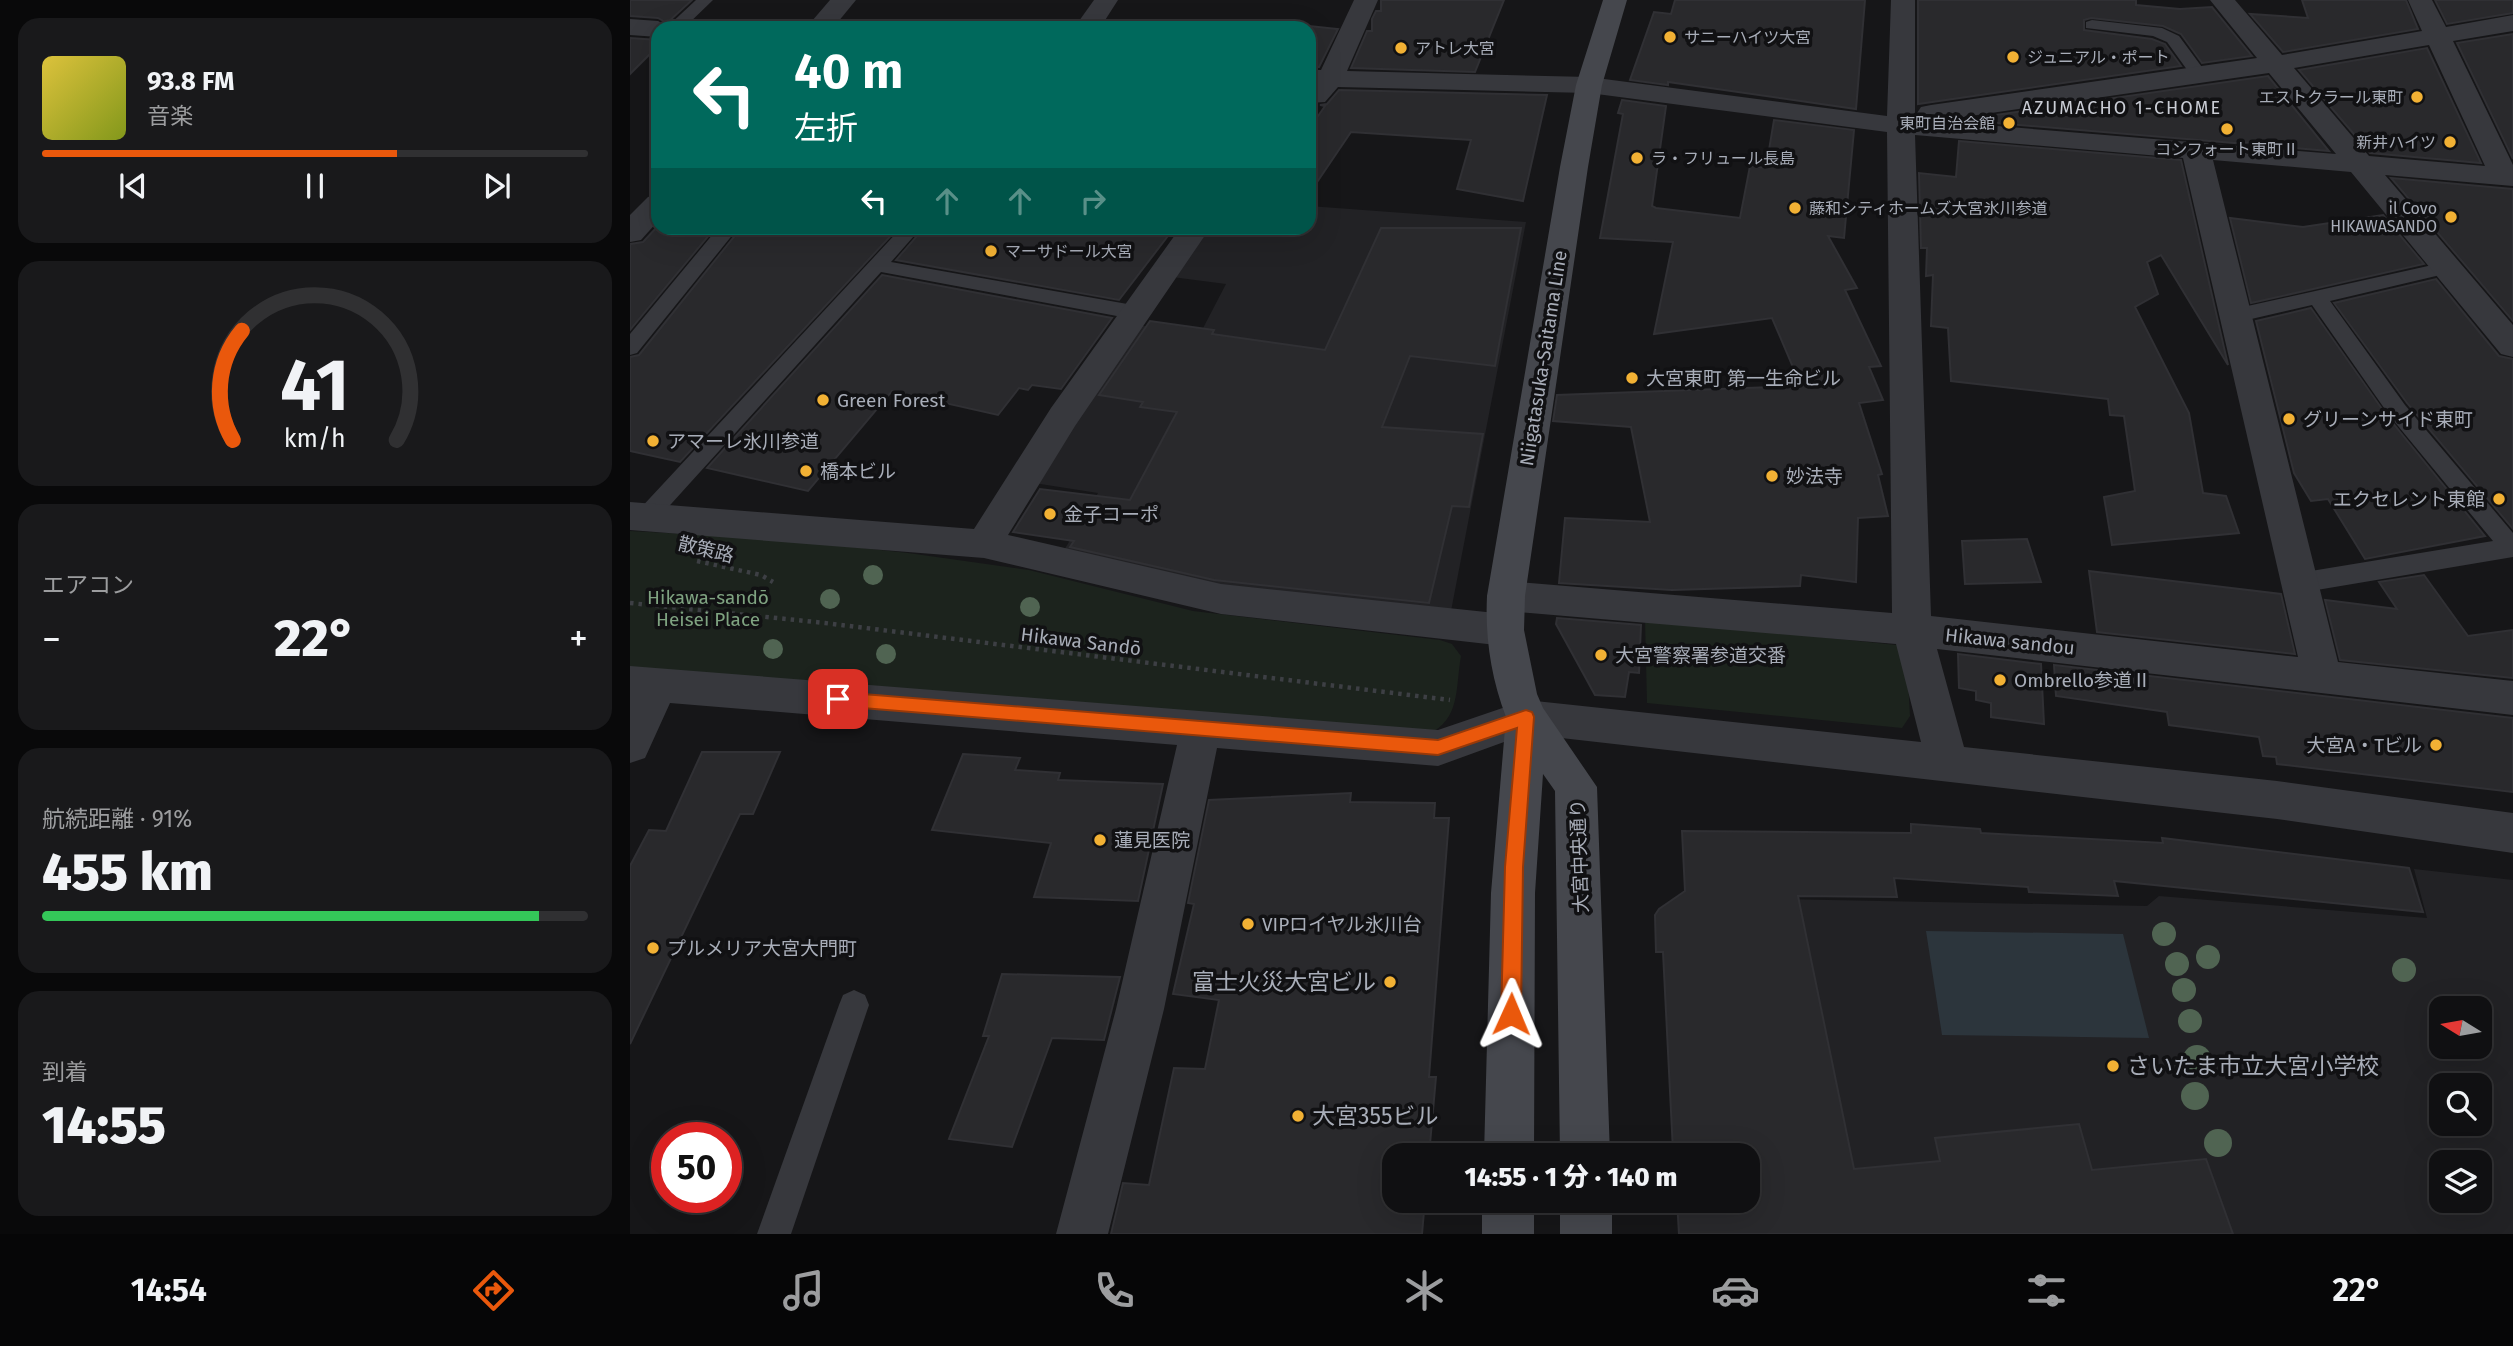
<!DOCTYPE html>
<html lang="ja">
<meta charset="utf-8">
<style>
:root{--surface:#101012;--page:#19191b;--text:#f1f3f6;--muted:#9c9d9f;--line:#303032;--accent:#ea580c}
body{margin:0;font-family:"Fira Sans","Noto Sans JP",sans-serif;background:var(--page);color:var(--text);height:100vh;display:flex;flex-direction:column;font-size:26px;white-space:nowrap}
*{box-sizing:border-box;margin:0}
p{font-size:23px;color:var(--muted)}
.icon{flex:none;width:38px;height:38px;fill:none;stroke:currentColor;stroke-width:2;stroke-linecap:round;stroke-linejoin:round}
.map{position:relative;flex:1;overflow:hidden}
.drawer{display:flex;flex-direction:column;gap:18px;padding:18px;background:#09090a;width:630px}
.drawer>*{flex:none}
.top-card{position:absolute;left:21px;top:21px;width:665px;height:214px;border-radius:21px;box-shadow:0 7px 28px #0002,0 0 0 2px var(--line);background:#00695c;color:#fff;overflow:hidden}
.needle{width:46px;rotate:281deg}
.buttons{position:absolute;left:1799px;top:996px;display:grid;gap:14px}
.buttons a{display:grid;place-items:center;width:63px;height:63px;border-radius:14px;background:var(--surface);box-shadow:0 7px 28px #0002,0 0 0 2px var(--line);font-size:35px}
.speed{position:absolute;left:21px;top:1122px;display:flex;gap:14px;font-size:35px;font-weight:700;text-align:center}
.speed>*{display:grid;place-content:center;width:91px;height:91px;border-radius:50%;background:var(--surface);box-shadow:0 7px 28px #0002,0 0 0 2px var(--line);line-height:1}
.speed .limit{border:10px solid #d22;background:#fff;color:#111}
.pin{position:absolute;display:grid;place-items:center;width:60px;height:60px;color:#fff;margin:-30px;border-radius:14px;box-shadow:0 4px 10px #0006}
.me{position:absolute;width:77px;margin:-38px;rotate:1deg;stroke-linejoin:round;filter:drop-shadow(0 0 5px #0008)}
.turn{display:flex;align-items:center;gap:24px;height:147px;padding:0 28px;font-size:32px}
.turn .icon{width:91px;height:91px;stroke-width:2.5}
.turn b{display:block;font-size:49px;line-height:60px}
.lanes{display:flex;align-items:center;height:66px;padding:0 28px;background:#0003;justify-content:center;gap:35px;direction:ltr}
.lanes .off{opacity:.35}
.big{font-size:52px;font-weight:800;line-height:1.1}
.drawer .card{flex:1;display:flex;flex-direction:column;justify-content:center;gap:10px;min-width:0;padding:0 24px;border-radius:21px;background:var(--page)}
.drawer .dial{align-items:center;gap:0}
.dial svg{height:182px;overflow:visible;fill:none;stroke:var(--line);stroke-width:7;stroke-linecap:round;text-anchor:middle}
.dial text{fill:var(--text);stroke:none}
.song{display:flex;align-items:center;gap:21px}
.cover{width:84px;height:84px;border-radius:10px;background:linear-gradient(135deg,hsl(50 70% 55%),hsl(70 70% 35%))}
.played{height:7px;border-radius:4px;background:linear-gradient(90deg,var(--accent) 65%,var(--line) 65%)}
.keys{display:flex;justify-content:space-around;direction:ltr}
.heat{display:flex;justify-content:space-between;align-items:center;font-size:38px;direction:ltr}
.charge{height:10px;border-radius:5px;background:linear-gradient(90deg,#34c759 91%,var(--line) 0)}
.trip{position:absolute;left:752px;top:1143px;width:378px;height:70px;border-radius:21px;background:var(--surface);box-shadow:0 7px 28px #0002,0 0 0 2px var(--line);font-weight:800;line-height:70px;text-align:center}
.tab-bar{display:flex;height:112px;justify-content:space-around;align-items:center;background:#060607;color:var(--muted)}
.tab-bar .icon{width:49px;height:49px}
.tab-bar .on{color:var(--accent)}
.tab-bar b{font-size:32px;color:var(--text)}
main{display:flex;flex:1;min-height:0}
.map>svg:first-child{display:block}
.built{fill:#222225;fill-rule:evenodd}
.green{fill:#1c231d}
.water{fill:#2c353c}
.building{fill:#29292c;stroke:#303034;stroke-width:2}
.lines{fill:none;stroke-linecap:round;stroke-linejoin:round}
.path{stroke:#3d3f44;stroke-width:4.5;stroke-dasharray:3.5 5;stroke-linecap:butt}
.lane{fill:#37383d;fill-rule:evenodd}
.street{fill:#37383d;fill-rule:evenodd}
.secondary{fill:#45474d;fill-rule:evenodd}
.tree{fill:#506452}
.route{fill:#ea580c;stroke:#983908;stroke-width:2}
.poi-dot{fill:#f2b134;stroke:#111113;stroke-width:2.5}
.labels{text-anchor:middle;stroke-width:7;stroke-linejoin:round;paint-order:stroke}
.far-poi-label{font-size:16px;fill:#a8adb8;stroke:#111113;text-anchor:start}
.far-neighbourhood-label{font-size:18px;letter-spacing:2px;fill:#c9ccd4;stroke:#111113}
.street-label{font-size:19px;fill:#a8adb8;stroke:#111113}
.poi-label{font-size:19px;fill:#a8adb8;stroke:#111113;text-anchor:start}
.park-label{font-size:19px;fill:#7fa381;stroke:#111113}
.near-poi-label{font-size:23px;fill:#a8adb8;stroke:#111113;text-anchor:start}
</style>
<main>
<section class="drawer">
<div class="card">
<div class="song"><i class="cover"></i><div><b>93.8 FM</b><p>音楽</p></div></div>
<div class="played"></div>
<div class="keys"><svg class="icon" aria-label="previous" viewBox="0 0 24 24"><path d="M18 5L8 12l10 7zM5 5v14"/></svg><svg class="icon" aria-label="pause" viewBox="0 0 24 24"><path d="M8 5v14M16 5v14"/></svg><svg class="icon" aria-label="next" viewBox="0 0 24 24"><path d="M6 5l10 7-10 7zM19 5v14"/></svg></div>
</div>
<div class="card dial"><svg viewBox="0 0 100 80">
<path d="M14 69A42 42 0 1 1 86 69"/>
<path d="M14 69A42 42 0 0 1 18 21" stroke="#ea580c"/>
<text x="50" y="56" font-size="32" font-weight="700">41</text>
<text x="50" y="72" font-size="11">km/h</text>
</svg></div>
<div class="card"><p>エアコン</p>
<div class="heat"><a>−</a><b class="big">22°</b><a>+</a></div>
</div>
<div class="card"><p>航続距離 · 91%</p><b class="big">455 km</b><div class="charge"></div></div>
<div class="card"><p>到着</p><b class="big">14:55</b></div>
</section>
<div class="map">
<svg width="1883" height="1234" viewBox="0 0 1883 1234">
<rect width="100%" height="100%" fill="#161618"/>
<g class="built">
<polygon points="679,206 896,222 821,611 578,586 433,552 468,493 404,483 508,325 570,334 596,284 542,277 578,228 679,228"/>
<path d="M1784 869 1883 880V1234H1093L1118 1200V1155L1090 898 1517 906 1529 896 1797 918ZM1811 1008H1850V1046H1811ZM1811 1085H1850V1124H1811ZM1811 1162H1850V1200H1811Z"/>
</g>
<g class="green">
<path d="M0 531 150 539 278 553 399 570 563 611 810 640 822 644 831 656C825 690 831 719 797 735L0 676Z"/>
<polygon points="1015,619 1276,646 1280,716 1272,728 1017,703"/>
</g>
<polygon class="water" points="1296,931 1493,934 1519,1038 1312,1035"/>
<g class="building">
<polygon points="0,0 62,0 37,23 28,18 0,16"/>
<polygon points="751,0 874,0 845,72 721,68 737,31 742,31 742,19 746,11 751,11"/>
<polygon points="1045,0 1235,0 1226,109 1038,82 1038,85 1000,80 1024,12 1041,14"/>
<polygon points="1288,0 1506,0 1506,5 1550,9 1582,7 1622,56 1572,63 1551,34 1533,26 1461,18 1454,20 1454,30 1522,39 1535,44 1551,66 1288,104"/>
<polygon points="1672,0 1776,0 1788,29 1653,52 1620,14 1678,18"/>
<polygon points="1805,0 1883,0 1883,13 1817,24"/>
<polygon points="679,26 708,29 689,67 679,67"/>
<polygon points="1883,34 1883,159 1827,43"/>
<polygon points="0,38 28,40 28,46 0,74"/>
<polygon points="1797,48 1851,163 1740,153 1669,70"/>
<polygon points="1638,76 1699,151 1641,146 1638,142 1604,143 1331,120"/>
<polygon points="709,90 917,95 893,201 827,189 841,140 721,132 679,194 679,129 695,106 690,105 697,104"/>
<polygon points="992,100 1036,106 1022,206 1026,208 1110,218 1120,166 1136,168 1144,120 1224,130 1214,238 1198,236 1227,288 1215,290 1251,366 1239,367 1253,400 1229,403 1252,474 1248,475 1258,516 1228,518 1226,582 1171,575 1170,586 1042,590 929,583 935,518 1020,522 1001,427 923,421 927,395 1171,386 1142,318 1024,334 1043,242 970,238 993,114 988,113"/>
<polygon points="1329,141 1551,160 1598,365 1531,255 1517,262 1528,294 1505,307 1559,413 1573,493 1596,496 1609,533 1482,545 1474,497 1505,491 1494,416 1480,415 1478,399 1321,381 1318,328 1301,326 1303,275 1296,276 1297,248 1291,248 1289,173 1326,177"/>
<polygon points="1761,178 1883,189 1883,321"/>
<polygon points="1753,215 1794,264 1621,303 1600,218 1673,227"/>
<polygon points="26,228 85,228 0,330 0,244 13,242"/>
<polygon points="111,228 268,228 50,462 0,451 0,357 9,355"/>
<polygon points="294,228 293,228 544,228 489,300 266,260"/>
<polygon points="751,228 891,228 865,366 780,356 752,427 853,434 839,507 822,506 799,603 584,580 440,547 444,541 383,532 410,489 500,500 547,412 510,407 513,402 469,395 520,321 584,330 582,334 695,350"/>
<polygon points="252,275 482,318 431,389 402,385 398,390 389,388 368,415 262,391 178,491 77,468"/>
<polygon points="1806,279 1869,356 1883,359 1883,529 1777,403 1704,303"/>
<polygon points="1681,308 1757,416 1855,536 1735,559 1698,499 1681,501 1664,473 1626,321"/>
<polygon points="1397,539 1411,582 1335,584 1332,541"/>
<polygon points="1459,571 1651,594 1665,654 1467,632"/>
<polygon points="1794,575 1838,636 1883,630 1883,678 1710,660 1695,600 1767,609 1749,582"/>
<polygon points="927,618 1011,625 1009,673 999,672 995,697 965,695 926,624"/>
<polygon points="1328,654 1411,664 1414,724 1361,717 1361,703 1346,700 1346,691 1329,688"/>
<polygon points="1424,665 1883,718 1883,792 1647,764 1646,757 1633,756 1629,737 1539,725 1537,712 1426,696"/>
<polygon points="72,752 150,752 123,814 110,814 0,1044 0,866 19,830 36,831"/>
<polygon points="333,754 390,758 385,770 430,773 428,780 533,784 508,901 404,897 421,843 302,830"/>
<polygon points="721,793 720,802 805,803 804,818 819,818 799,1077 806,1077 799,1155 765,1155 765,1200 795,1200 792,1234 481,1234 493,1183 519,1185 544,1068 575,1069 589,1000 543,994 564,904 558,903 579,800"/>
<polygon points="1281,824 1350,829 1351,833 1533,843 1532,838 1779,868 1793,912 1484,881 1488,896 1399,892 1398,887 1264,878 1267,897 1168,896 1224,1169 1310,1161 1305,1138 1449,1124 1462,1170 1576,1159 1603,1234 1049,1234 1047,1200 1118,1200 1118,1155 1045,1155 1043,1151 1033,952 1026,952 1025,915 1029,909 1055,891 1052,831 1281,833"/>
<polygon points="372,974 490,977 474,1040 422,1038 382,1147 319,1139 359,1036 353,1036"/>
</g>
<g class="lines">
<g class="path">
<polyline points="67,561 131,575 143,582"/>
<polyline points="0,603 195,623 820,700"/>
</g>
<g class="lane">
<polygon points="66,0 83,0 54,28 36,28"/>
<polygon points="1462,20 1532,28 1549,36 1577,74 1569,79 1563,78 1537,42 1523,36 1456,28 1456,22"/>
<polygon points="88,228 108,228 7,353 0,355 0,334"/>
<polygon points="271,228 291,228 261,262 503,305 513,312 503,319 251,272 23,524 15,527 7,524 3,518 7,512"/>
<polygon points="1816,262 1823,264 1826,268 1823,272 1700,301 1775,405 1883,533 1883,557 1669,593 1661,590 1657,583 1661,576 1669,573 1863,541 1759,415 1682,305 1604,323 1594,316 1604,309"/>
<polygon points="224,990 235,995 239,1005 161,1234 127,1234 209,1005 213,995"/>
</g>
<g class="street">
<polygon points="200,0 226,0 203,28 176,28"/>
<polygon points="464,0 488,0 470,28 444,28"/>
<path d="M724 0H748L717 71 959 77 1257 116 1261 0H1285V119L1295 120 1287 113 1291 107 1301 105 1627 58 1580 0H1605L1652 55 1792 31 1778 0H1802L1816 27 1883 15V31L1823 41 1883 165V186L1755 175 1883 325V357L1871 354 1721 172 1583 160 1708 662 1883 681V715L1307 649 1334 747 1647 781 1883 813V853L1647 819 896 734 808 766 587 748 534 1009 478 1234H426L486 1009 547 745 40 703 15 758 0 763V666L808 730 896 700 1291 742 1266 644 876 611 863 607 857 596 863 585 876 581 1262 613 1257 132 959 93 708 87 695 102 679 103V70H691ZM1799 45 1855 166 1739 156 1664 68ZM1639 73 1706 154 1306 121ZM1285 135 1553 158 1668 657 1301 616Z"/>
<polygon points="0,19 28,21 40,28 28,28 28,37 0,35"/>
<polygon points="28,194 28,221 11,240 0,242 0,215 18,197"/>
<polygon points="550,228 580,228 445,426 378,535 591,584 875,614 889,619 894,630 889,641 875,646 591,614 354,558 0,530 0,502 344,529 421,408"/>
</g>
<g class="secondary">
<path d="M973 0H997L972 85 958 167 895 596 894 630 907 694 913 708 967 787 980 1155H930L925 791 913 774 905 893 904 1155H854L861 893 876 717C861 678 855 637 857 596L930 167 946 85Z"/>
<rect x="852" y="1200" width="52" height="34"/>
<rect x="930" y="1200" width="52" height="34"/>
</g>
</g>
<g class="tree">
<circle cx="243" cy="575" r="10"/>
<circle cx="200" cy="599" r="10"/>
<circle cx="400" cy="607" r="10"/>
<circle cx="143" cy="649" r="10"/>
<circle cx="256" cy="654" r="10"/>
<circle cx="1534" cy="934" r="12"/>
<circle cx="1578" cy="957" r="12"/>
<circle cx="1547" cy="964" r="12"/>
<circle cx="1774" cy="970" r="12"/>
<circle cx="1554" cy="990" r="12"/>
<circle cx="1560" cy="1021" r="12"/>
<circle cx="1567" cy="1059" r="14"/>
<circle cx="1565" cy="1096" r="14"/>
<circle cx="1588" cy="1143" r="14"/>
</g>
<polygon class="route" points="208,692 808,740 896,710 902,712 904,717 893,867 891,1014 888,1021 881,1024 874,1021 871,1014 875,867 887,728 808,755 208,706 199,699"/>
<g class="poi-dot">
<circle cx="1040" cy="37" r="7"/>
<circle cx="771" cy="48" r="7"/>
<circle cx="1383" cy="57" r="7"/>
<circle cx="1787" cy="97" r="7"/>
<circle cx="1379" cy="123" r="7"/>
<circle cx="1597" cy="129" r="7"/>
<circle cx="1820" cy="142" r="7"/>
<circle cx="1007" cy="158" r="7"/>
<circle cx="1165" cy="208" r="7"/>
<circle cx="1821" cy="217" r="7"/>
<circle cx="361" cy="251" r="7"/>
<circle cx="1002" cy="378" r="7"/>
<circle cx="193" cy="400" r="7"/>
<circle cx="1659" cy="419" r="7"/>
<circle cx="23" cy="441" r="7"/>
<circle cx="176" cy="471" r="7"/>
<circle cx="1142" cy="476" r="7"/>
<circle cx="1869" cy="499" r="7"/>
<circle cx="420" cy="514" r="7"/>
<circle cx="971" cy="655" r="7"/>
<circle cx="1370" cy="680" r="7"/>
<circle cx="1806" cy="745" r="7"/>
<circle cx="470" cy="840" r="7"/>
<circle cx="618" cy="924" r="7"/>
<circle cx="23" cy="948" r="7"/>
<circle cx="760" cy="982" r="7"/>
<circle cx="1483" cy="1066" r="7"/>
<circle cx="668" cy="1116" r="7"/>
</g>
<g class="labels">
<g class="far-poi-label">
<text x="1054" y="43">サニーハイツ大宮</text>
<text x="785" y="54">アトレ大宮</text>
<text x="1397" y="63">ジュニアル・ポート</text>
<text x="1773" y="103" text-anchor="end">エストクラール東町</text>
<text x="1365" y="129" text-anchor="end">東町自治会館</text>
<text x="1806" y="148" text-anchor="end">新井ハイツ</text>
<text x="1597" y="155" text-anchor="middle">コンフォート東町Ⅱ</text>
<text x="1021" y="164">ラ・フリュール長島</text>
<text x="1179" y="214">藤和シティホームズ大宮氷川参道</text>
<text x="1807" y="214" text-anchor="end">il Covo<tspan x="1807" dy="18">HIKAWASANDO</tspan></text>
<text x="375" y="257">マーサドール大宮</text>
</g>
<g class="far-neighbourhood-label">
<text x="1492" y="114">AZUMACHO 1-CHOME</text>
</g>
<g class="street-label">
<text transform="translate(913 358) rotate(-81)" y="7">Niigatasuka-Saitama Line</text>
<text transform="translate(76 549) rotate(14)" y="7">散策路</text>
<text transform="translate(451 641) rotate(7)" y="7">Hikawa Sandō</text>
<text transform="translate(1380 641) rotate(6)" y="7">Hikawa sandou</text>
<text transform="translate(949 856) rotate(-92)" y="7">大宮中央通り</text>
</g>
<g class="poi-label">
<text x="1016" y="385">大宮東町 第一生命ビル</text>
<text x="207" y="407">Green Forest</text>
<text x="1673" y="426">グリーンサイド東町</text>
<text x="37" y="448">アマーレ氷川参道</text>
<text x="190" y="478">橋本ビル</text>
<text x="1156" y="483">妙法寺</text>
<text x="1855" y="506" text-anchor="end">エクセレント東館</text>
<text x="434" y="521">金子コーポ</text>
<text x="985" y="662">大宮警察署参道交番</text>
<text x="1384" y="687">Ombrello参道Ⅱ</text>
<text x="1792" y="752" text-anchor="end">大宮A・Tビル</text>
<text x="484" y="847">蓮見医院</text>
<text x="632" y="931">VIPロイヤル氷川台</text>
<text x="37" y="955">プルメリア大宮大門町</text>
</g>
<g class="park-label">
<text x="78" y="604">Hikawa-sandō<tspan x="78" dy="22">Heisei Place</tspan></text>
</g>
<g class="near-poi-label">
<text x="746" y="990" text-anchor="end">富士火災大宮ビル</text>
<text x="1497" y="1074">さいたま市立大宮小学校</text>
<text x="682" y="1124">大宮355ビル</text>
</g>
</g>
</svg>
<div class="buttons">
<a><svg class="needle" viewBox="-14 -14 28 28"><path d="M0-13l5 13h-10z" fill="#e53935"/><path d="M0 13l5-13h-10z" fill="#9c9d9f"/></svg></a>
<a><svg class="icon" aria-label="search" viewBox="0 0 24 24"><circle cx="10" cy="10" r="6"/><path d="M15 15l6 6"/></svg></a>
<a><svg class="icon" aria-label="layers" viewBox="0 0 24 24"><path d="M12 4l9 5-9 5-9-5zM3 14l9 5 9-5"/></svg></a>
</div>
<div class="speed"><div class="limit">50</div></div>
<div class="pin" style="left:208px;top:699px;background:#d93025"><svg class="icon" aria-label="arrive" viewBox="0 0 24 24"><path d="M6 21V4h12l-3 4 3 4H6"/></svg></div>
<svg class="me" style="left:881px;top:1014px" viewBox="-20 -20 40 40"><path d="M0-17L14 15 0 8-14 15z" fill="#ea580c" stroke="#fff" stroke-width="4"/></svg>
<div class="trip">14:55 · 1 分 · 140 m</div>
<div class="top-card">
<div class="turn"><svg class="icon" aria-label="left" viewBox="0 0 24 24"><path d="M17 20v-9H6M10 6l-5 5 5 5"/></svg><div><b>40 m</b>左折</div></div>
<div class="lanes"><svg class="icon" aria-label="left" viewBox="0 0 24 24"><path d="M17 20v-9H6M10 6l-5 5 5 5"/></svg><svg class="icon off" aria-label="ahead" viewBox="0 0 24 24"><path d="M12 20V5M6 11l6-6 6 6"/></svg><svg class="icon off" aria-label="ahead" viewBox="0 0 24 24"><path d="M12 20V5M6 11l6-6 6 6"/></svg><svg class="icon off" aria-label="right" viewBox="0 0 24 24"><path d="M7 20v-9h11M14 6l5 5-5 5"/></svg></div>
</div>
</div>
</main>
<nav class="tab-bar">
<b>14:54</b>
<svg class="icon on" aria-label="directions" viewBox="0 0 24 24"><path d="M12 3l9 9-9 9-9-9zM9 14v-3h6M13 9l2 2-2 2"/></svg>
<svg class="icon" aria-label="music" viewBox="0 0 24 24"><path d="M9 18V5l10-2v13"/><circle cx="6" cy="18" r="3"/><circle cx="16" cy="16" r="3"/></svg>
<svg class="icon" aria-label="phone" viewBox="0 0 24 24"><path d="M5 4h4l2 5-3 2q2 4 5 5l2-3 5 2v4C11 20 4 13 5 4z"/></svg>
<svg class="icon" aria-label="climate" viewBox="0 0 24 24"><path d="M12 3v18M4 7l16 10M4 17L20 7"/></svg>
<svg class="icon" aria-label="car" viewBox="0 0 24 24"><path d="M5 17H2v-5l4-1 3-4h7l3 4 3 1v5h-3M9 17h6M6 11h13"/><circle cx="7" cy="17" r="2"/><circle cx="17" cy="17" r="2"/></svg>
<svg class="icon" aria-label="filters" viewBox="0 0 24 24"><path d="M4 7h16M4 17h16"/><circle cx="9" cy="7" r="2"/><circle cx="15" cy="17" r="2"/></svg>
<b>22°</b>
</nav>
